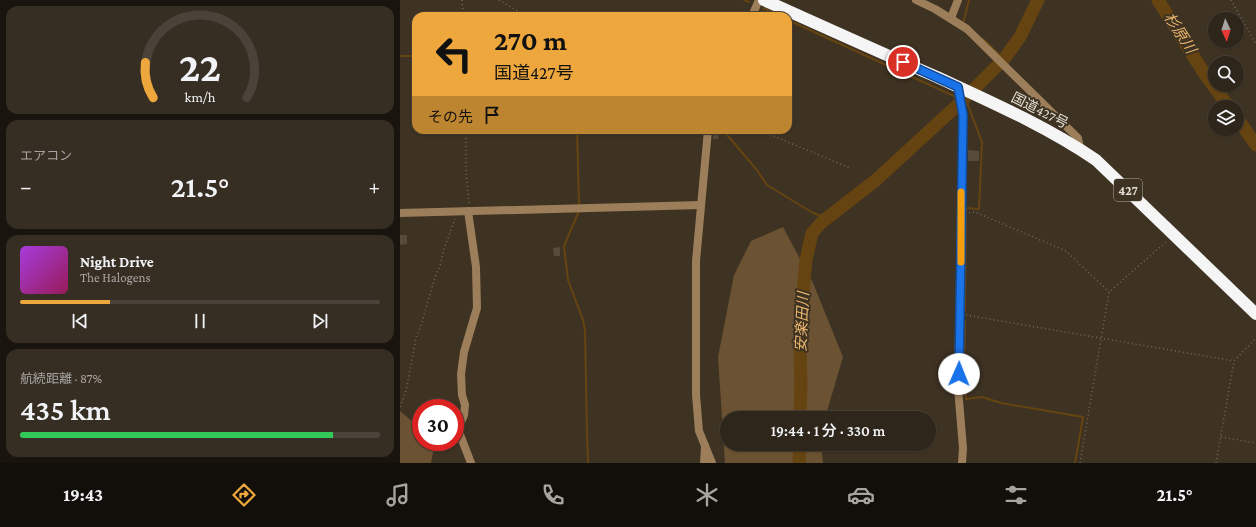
<!DOCTYPE html>
<html lang="ja">
<meta charset="utf-8">
<style>
:root{--surface:#2e261a;--page:#362e23;--text:#f1f3f6;--muted:#a7a5a2;--line:#494339;--accent:#eea73c}
body{margin:0;font-family:"Crimson Pro","Noto Sans JP",serif;background:var(--page);color:var(--text);height:100vh;display:flex;flex-direction:column;font-size:15px;white-space:nowrap}
*{box-sizing:border-box;margin:0}
p{font-size:13px;color:var(--muted)}
.icon{flex:none;width:22px;height:22px;fill:none;stroke:currentColor;stroke-width:2;stroke-linecap:round;stroke-linejoin:round}
.map{position:relative;flex:1;overflow:hidden}
.sheet{display:flex;flex-direction:column;gap:6px;padding:6px;background:#19150e;width:400px}
.sheet>*{flex:none}
.guide{position:absolute;left:12px;top:12px;width:380px;height:122px;border-radius:12px;box-shadow:0 1px 3px #0004,0 0 0 1px var(--line);background:#eea73c;color:#111;overflow:hidden}
.needle{width:26px;rotate:176deg}
.fabs{position:absolute;left:808px;top:12px;display:grid;gap:8px}
.fabs a{display:grid;place-items:center;width:36px;height:36px;border-radius:50%;background:var(--surface);box-shadow:0 1px 3px #0004,0 0 0 1px var(--line);font-size:20px}
.speed{position:absolute;left:12px;top:399px;display:flex;gap:8px;font-size:20px;font-weight:700;text-align:center}
.speed>*{display:grid;place-content:center;width:52px;height:52px;border-radius:50%;background:var(--surface);box-shadow:0 1px 3px #0004,0 0 0 1px var(--line);line-height:1}
.speed .limit{border:6px solid #d22;background:#fff;color:#111}
.pin{position:absolute;display:grid;place-items:center;width:34px;height:34px;color:#fff;margin:-17px;border:2px solid #fff;border-radius:50%;box-shadow:0 1px 4px #0007}
.me{position:absolute;width:44px;margin:-22px;rotate:1deg;stroke-linejoin:round;filter:drop-shadow(0 0 3px #0008)}
.turn{display:flex;align-items:center;gap:14px;height:84px;padding:0 16px;font-size:18px}
.turn .icon{width:52px;height:52px;stroke-width:2.5}
.turn b{display:block;font-size:28px;line-height:34px}
.then{display:flex;align-items:center;height:38px;padding:0 16px;background:#0003;gap:8px;font-size:15px}
.big{font-size:30px;font-weight:600;line-height:1.1}
.sheet .card{flex:1;display:flex;flex-direction:column;justify-content:center;gap:6px;min-width:0;padding:0 14px;border-radius:12px;background:var(--page)}
.sheet .dial{align-items:center;gap:0}
.dial svg{height:104px;overflow:visible;fill:none;stroke:var(--line);stroke-width:7;stroke-linecap:round;text-anchor:middle}
.dial text{fill:var(--text);stroke:none}
.song{display:flex;align-items:center;gap:12px}
.cover{width:48px;height:48px;border-radius:6px;background:linear-gradient(135deg,hsl(280 70% 55%),hsl(330 70% 35%))}
.played{height:4px;border-radius:2px;background:linear-gradient(90deg,var(--accent) 25%,var(--line) 25%)}
.keys{display:flex;justify-content:space-around;direction:ltr}
.heat{display:flex;justify-content:space-between;align-items:center;font-size:22px;direction:ltr}
.charge{height:6px;border-radius:3px;background:linear-gradient(90deg,#34c759 87%,var(--line) 0)}
.trip{position:absolute;left:320px;top:411px;width:216px;height:40px;border-radius:20px;background:var(--surface);box-shadow:0 1px 3px #0004,0 0 0 1px var(--line);font-weight:600;line-height:40px;text-align:center}
.tab-bar{display:flex;height:64px;justify-content:space-around;align-items:center;background:#120f0a;color:var(--muted)}
.tab-bar .icon{width:28px;height:28px}
.tab-bar .on{color:var(--accent)}
.tab-bar b{font-size:18px;color:var(--text)}
main{display:flex;flex:1;min-height:0}
.map>svg:first-child{display:block}
.green{fill:#6b5233}
.lines{fill:none;stroke-linecap:round;stroke-linejoin:round}
.stream{stroke:#641;stroke-width:2}
.river{stroke:#641;stroke-width:13}
.building{fill:#584b3b}
.path{stroke:#756a5c;stroke-width:1.5;stroke-dasharray:1 3;stroke-linecap:butt}
.minor{stroke:#9c7f5a;stroke-width:8}
.highway{stroke:#f5f5f5;stroke-width:12}
.route-casing{stroke:#114b97;stroke-width:10}
.route{stroke:#1a73e8;stroke-width:7}
.slow{stroke:#f59e0b;stroke-width:7}
.labels{text-anchor:middle;stroke-width:4;stroke-linejoin:round;paint-order:stroke}
.shield{fill:#3e3222;stroke:#b2aa9e;stroke-width:1}
.shield-label{font-size:13px;font-weight:bold;fill:#e4ddd3}
.street-label{font-size:14px;fill:#e4ddd3;stroke:#3e3222}
.water-label{font-size:15px;font-style:italic;fill:#edb76f;stroke:#3e3222}
</style>
<main>
<section class="sheet">
<div class="card dial"><svg viewBox="0 0 100 80">
<path d="M14 69A42 42 0 1 1 86 69"/>
<path d="M14 69A42 42 0 0 1 8 42" stroke="#eea73c"/>
<text x="50" y="56" font-size="32" font-weight="700">22</text>
<text x="50" y="72" font-size="11">km/h</text>
</svg></div>
<div class="card"><p>エアコン</p>
<div class="heat"><a>−</a><b class="big">21.5°</b><a>+</a></div>
</div>
<div class="card">
<div class="song"><i class="cover"></i><div><b>Night Drive</b><p>The Halogens</p></div></div>
<div class="played"></div>
<div class="keys"><svg class="icon" aria-label="previous" viewBox="0 0 24 24"><path d="M18 5L8 12l10 7zM5 5v14"/></svg><svg class="icon" aria-label="pause" viewBox="0 0 24 24"><path d="M8 5v14M16 5v14"/></svg><svg class="icon" aria-label="next" viewBox="0 0 24 24"><path d="M6 5l10 7-10 7zM19 5v14"/></svg></div>
</div>
<div class="card"><p>航続距離 · 87%</p><b class="big">435 km</b><div class="charge"></div></div>
</section>
<div class="map">
<svg width="856" height="463" viewBox="0 0 856 463">
<rect width="100%" height="100%" fill="#3e3222"/>
<g class="green">
<polygon points="383,227 413,283 443,357 425,418 327,418 327,444 421,444 423,463 325,463 318,357 334,275 351,241"/>
<polygon points="0,411 21,429 21,442 35,442 31,463 0,463"/>
</g>
<g class="lines">
<g class="stream">
<polyline points="344,0 349,2"/>
<polyline points="363,8 380,16"/>
<polyline points="388,20 556,97"/>
<polyline points="563,24 569,0"/>
<polyline points="583,39 604,59"/>
<polyline points="0,56 16,56"/>
<polyline points="177,130 179,204"/>
<polyline points="323,130 356,169 367,185 413,213 427,218"/>
<polyline points="179,211 164,246 168,280 183,320 185,331 187,432 188,463"/>
<polyline points="565,310 566,208 579,209 582,142 565,97"/>
<polyline points="565,321 564,383 566,399 582,397 601,403 683,417 675,463"/>
</g>
<g class="river">
<polyline points="758,0 804,73 829,107"/>
<polyline points="837,118 856,145"/>
<polyline points="400,418 401,384 400,353 404,281 406,260 412,233 422,222 476,180 563,100 604,59 620,37 638,0"/>
<polyline points="399,463 400,444"/>
</g>
</g>
<g class="building">
<polygon points="313,130 319,130 318,139 313,139"/>
<polygon points="568,150 579,151 579,161 568,161"/>
<polygon points="0,235 7,235 7,244 0,245"/>
<polygon points="160,247 160,256 154,256 153,248"/>
</g>
<g class="lines">
<g class="path">
<polyline points="62,0 63,16"/>
<polyline points="99,0 126,16"/>
<polyline points="831,0 856,44"/>
<polyline points="66,130 66,172 69,204"/>
<polyline points="359,130 450,168"/>
<polyline points="569,213 575,212 666,251 709,292"/>
<polyline points="566,315 834,361"/>
<polyline points="0,407 6,391 16,338 21,325 36,274 40,266 44,249 55,219"/>
<polyline points="821,437 856,443"/>
<polyline points="680,463 709,292 767,241"/>
<polyline points="816,463 834,361 856,338"/>
</g>
<g class="minor">
<polyline points="516,0 535,9 567,29 678,138 680,149"/>
<polyline points="352,16 359,0"/>
<polyline points="551,18 558,0"/>
<polyline points="558,87 563,115 558,388 563,448 562,463"/>
<polyline points="308,130 296,261 296,395 299,431 312,463"/>
<polyline points="68,211 76,267 77,308 64,352 61,374 62,395 65,405 64,415 60,425 59,432 71,463"/>
<polyline points="0,213 301,205"/>
<polyline points="304,463 305,446"/>
</g>
<path class="highway" d="M364 0C422 26 479 52 537 77 591 102 646 126 696 160L856 314"/>
</g>
<g class="lines">
<g class="route-casing">
<polyline id="route" points="503,62 558,87 563,115 559,374"/>
</g>
<use href="#route" class="route"/>
<polyline class="slow" points="561,262 561,192"/>
</g>
<g class="labels">
<rect class="shield" x="714" y="179" width="28" height="22" rx="3"/>
<g class="shield-label">
<text x="728" y="195">427</text>
</g>
<g class="street-label">
<text transform="translate(640 110) rotate(27)" y="5">国道427号</text>
</g>
<g class="water-label">
<text transform="translate(780 33) rotate(57)" y="5">杉原川</text>
<text transform="translate(402 322) rotate(-87)" y="5">安楽田川</text>
</g>
</g>
</svg>
<div class="fabs">
<a><svg class="needle" viewBox="-14 -14 28 28"><path d="M0-13l5 13h-10z" fill="#e53935"/><path d="M0 13l5-13h-10z" fill="#a7a5a2"/></svg></a>
<a><svg class="icon" aria-label="search" viewBox="0 0 24 24"><circle cx="10" cy="10" r="6"/><path d="M15 15l6 6"/></svg></a>
<a><svg class="icon" aria-label="layers" viewBox="0 0 24 24"><path d="M12 4l9 5-9 5-9-5zM3 14l9 5 9-5"/></svg></a>
</div>
<div class="speed"><div class="limit">30</div></div>
<div class="pin" style="left:503px;top:62px;background:#d93025"><svg class="icon" aria-label="arrive" viewBox="0 0 24 24"><path d="M6 21V4h12l-3 4 3 4H6"/></svg></div>
<svg class="me" style="left:559px;top:374px" viewBox="-20 -20 40 40"><circle r="19" fill="#fff"/><path d="M0-13L10 11 0 6-10 11z" fill="#1a73e8"/></svg>
<div class="trip">19:44 · 1 分 · 330 m</div>
<div class="guide">
<div class="turn"><svg class="icon" aria-label="left" viewBox="0 0 24 24"><path d="M17 20v-9H6M10 6l-5 5 5 5"/></svg><div><b>270 m</b>国道427号</div></div>
<div class="then">その先<svg class="icon" aria-label="arrive" viewBox="0 0 24 24"><path d="M6 21V4h12l-3 4 3 4H6"/></svg></div>
</div>
</div>
</main>
<nav class="tab-bar">
<b>19:43</b>
<svg class="icon on" aria-label="directions" viewBox="0 0 24 24"><path d="M12 3l9 9-9 9-9-9zM9 14v-3h6M13 9l2 2-2 2"/></svg>
<svg class="icon" aria-label="music" viewBox="0 0 24 24"><path d="M9 18V5l10-2v13"/><circle cx="6" cy="18" r="3"/><circle cx="16" cy="16" r="3"/></svg>
<svg class="icon" aria-label="phone" viewBox="0 0 24 24"><path d="M5 4h4l2 5-3 2q2 4 5 5l2-3 5 2v4C11 20 4 13 5 4z"/></svg>
<svg class="icon" aria-label="climate" viewBox="0 0 24 24"><path d="M12 3v18M4 7l16 10M4 17L20 7"/></svg>
<svg class="icon" aria-label="car" viewBox="0 0 24 24"><path d="M5 17H2v-5l4-1 3-4h7l3 4 3 1v5h-3M9 17h6M6 11h13"/><circle cx="7" cy="17" r="2"/><circle cx="17" cy="17" r="2"/></svg>
<svg class="icon" aria-label="filters" viewBox="0 0 24 24"><path d="M4 7h16M4 17h16"/><circle cx="9" cy="7" r="2"/><circle cx="15" cy="17" r="2"/></svg>
<b>21.5°</b>
</nav>
